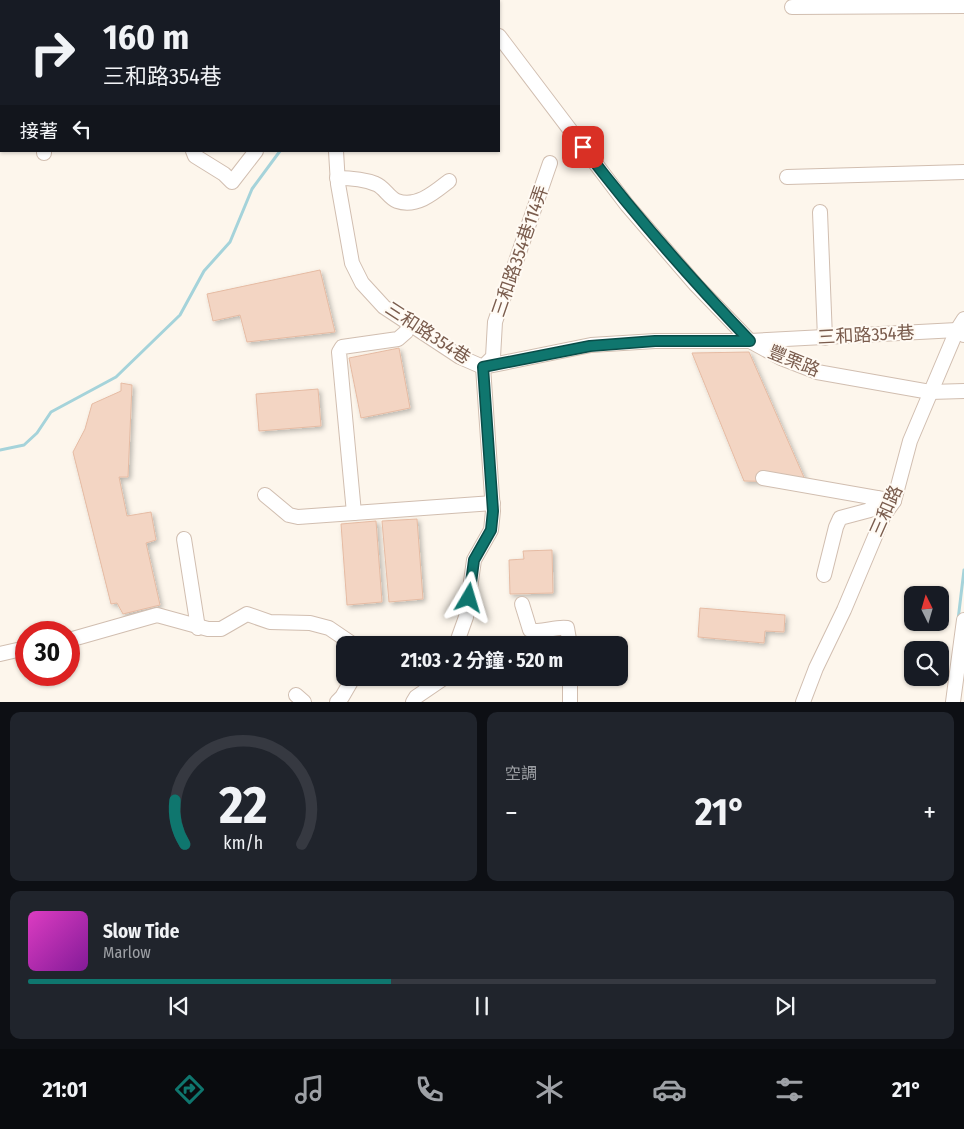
<!DOCTYPE html>
<html lang="zh-TW">
<meta charset="utf-8">
<style>
:root{--surface:#171b24;--page:#20242c;--text:#f1f3f6;--muted:#9ea1a6;--line:#363941;--accent:#0f766e}
body{margin:0;font-family:"Fira Sans Condensed","Noto Sans TC",sans-serif;background:var(--page);color:var(--text);height:100vh;display:flex;flex-direction:column;font-size:19px;white-space:nowrap}
*{box-sizing:border-box;margin:0}
p{font-size:16px;color:var(--muted)}
.icon{flex:none;width:28px;height:28px;fill:none;stroke:currentColor;stroke-width:2;stroke-linecap:round;stroke-linejoin:round}
.map{position:relative;height:702px;overflow:hidden}
.drawer{display:flex;flex-direction:column;gap:10px;padding:10px;background:#0d0f14;flex:1}
.drawer>*{flex:none}
.guide{position:absolute;left:0px;top:0px;width:500px;height:152px;box-shadow:0 1px 4px #0004;background:#171b24;color:var(--text);overflow:hidden}
.needle{width:32px;rotate:355deg}
.controls{position:absolute;left:904px;top:586px;display:grid;gap:10px}
.controls a{display:grid;place-items:center;width:45px;height:45px;border-radius:10px;background:var(--surface);box-shadow:0 1px 4px #0004;font-size:25px}
.speed{position:absolute;left:15px;top:621px;display:flex;gap:10px;font-size:25px;font-weight:700;text-align:center}
.speed>*{display:grid;place-content:center;width:65px;height:65px;border-radius:50%;background:var(--surface);box-shadow:0 1px 4px #0004;line-height:1}
.speed .limit{border:8px solid #d22;background:#fff;color:#111}
.pin{position:absolute;display:grid;place-items:center;width:42px;height:42px;color:#fff;margin:-21px;border-radius:10px;box-shadow:0 2px 8px #0006}
.me{position:absolute;width:55px;margin:-28px;rotate:7deg;stroke-linejoin:round;filter:drop-shadow(0 0 4px #0008)}
.turn{display:flex;align-items:center;gap:18px;height:105px;padding:0 20px;font-size:22px}
.turn .icon{width:65px;height:65px;stroke-width:2.5}
.turn b{display:block;font-size:35px;line-height:42px}
.then{display:flex;align-items:center;height:48px;padding:0 20px;background:#0003;gap:10px;font-size:19px}
.big{font-size:38px;font-weight:700;line-height:1.1}
.drawer .widget{flex:1;display:flex;flex-direction:column;justify-content:center;gap:8px;min-width:0;padding:0 18px;border-radius:10px;background:var(--page)}
.drawer .dial{align-items:center;gap:0}
.dial svg{height:130px;overflow:visible;fill:none;stroke:var(--line);stroke-width:7;stroke-linecap:round;text-anchor:middle}
.dial text{fill:var(--text);stroke:none}
.song{display:flex;align-items:center;gap:15px}
.cover{width:60px;height:60px;border-radius:8px;background:linear-gradient(135deg,hsl(310 70% 55%),hsl(290 70% 35%))}
.played{height:5px;border-radius:2px;background:linear-gradient(90deg,var(--accent) 40%,var(--line) 40%)}
.keys{display:flex;justify-content:space-around;direction:ltr}
.heat{display:flex;justify-content:space-between;align-items:center;font-size:28px;direction:ltr}
.drawer .tiles{flex:1;display:grid;gap:10px;grid-template-columns:1fr 1fr}
.widget:last-child{grid-column:span 2}
.trip{position:absolute;left:336px;top:636px;width:292px;height:50px;border-radius:10px;background:var(--surface);box-shadow:0 1px 4px #0004;font-weight:700;line-height:50px;text-align:center}
.tabs{display:flex;height:80px;justify-content:space-around;align-items:center;background:#090b0e;color:var(--muted)}
.tabs .icon{width:35px;height:35px}
.tabs .current{color:var(--accent)}
.tabs b{font-size:22px;color:var(--text)}
.map>svg:first-child{display:block}
.lines{fill:none;stroke-linecap:round;stroke-linejoin:round}
.stream{stroke:#a5d3da;stroke-width:3}
.building{fill:#f3d5c3;stroke:#e6bba3;filter:url(#shadow)}
.minor-casing{stroke:#d1beb0;stroke-width:16}
.minor{stroke:#fff;stroke-width:14}
.route-casing{stroke:#0a4d48;stroke-width:12}
.route{stroke:#0f766e;stroke-width:9}
.labels{text-anchor:middle;stroke-width:4;stroke-linejoin:round;paint-order:stroke}
.street-label{font-size:18px;fill:#7a5c4d;stroke:#fffaf3}
</style>
<div class="map">
<svg width="964" height="702" viewBox="0 0 964 702">
<defs>
<filter id="shadow"><feDropShadow dx="2.5" dy="2.5" stdDeviation="2.5" flood-color="#0004"/></filter>
</defs>
<rect width="100%" height="100%" fill="#fdf6ec"/>
<g class="lines">
<g class="stream">
<polyline points="433,1 434,0"/>
<polyline points="0,450 24,445 37,433 51,412 116,377 180,315 204,271 230,242 252,189 280,151"/>
<polyline points="958,620 964,570"/>
</g>
</g>
<g class="building">
<polygon points="320,270 335,332 247,342 240,315 213,321 207,294"/>
<polygon points="399,348 410,408 361,418 349,358"/>
<polygon points="749,352 806,482 744,481 692,353"/>
<polygon points="121,383 132,385 128,477 119,477 127,516 151,512 156,540 146,543 160,605 123,614 117,603 111,604 73,452 85,429 92,404 121,391"/>
<polygon points="318,389 321,426 259,431 256,394"/>
<polygon points="417,519 423,599 389,602 382,521"/>
<polygon points="376,521 382,602 347,605 341,524"/>
<polygon points="552,550 553,593 510,594 509,560 524,559 523,551"/>
<polygon points="700,608 785,615 784,632 765,631 764,643 698,637"/>
</g>
<g class="lines">
<g class="minor-casing">
<g id="minor">
<polyline points="327,0 327,1"/>
<polyline points="469,0 470,1"/>
<polyline points="792,7 964,6"/>
<polyline points="499,36 627,205 696,285 750,341 781,358 817,372 930,392 964,391"/>
<polyline points="0,69 1,71"/>
<polyline points="44,151 44,153"/>
<polyline points="193,151 195,156 224,174 232,182 256,151"/>
<polyline points="336,151 338,184 352,263 362,283 384,307 460,357 483,367 591,345 655,341 750,341 957,330 964,335"/>
<polyline points="787,177 964,172"/>
<path d="M337 178C350 178 364 179 376 184 384 187 389 198 397 201 417 208 435 192 449 181"/>
<polyline points="820,212 825,338"/>
<polyline points="483,367 493,357 495,322 550,163"/>
<polyline points="763,478 894,501"/>
<polyline points="265,495 289,515 298,517 493,503"/>
<polyline points="354,513 339,352 342,347 398,339 406,332 410,324"/>
<polyline points="184,539 198,628"/>
<polyline points="824,575 836,527 840,518 870,510 877,498"/>
<path d="M522 604 530 630C541 634 555 626 567 628L570 645"/>
<polyline points="69,640 157,615 208,629 221,629 247,614 270,622 310,623 329,628 354,645"/>
<polyline points="456,645 466,617 474,560 491,530 493,511 483,367"/>
<polyline points="0,654 26,648"/>
<polyline points="296,695 304,702"/>
<polyline points="337,702 342,697 353,678"/>
<polyline points="413,702 416,697 444,678"/>
<polyline points="570,702 570,678"/>
<polyline points="803,702 816,668 844,610 884,515 894,501 910,441 957,330 964,319"/>
<polyline points="953,702 964,620"/>
</g>
</g>
<use href="#minor" class="minor"/>
</g>
<g class="lines">
<g class="route-casing">
<path id="route" d="M469 598 474 560 491 530 493 511 483 367 590 346 655 341H750C691 279 635 216 583 147"/>
</g>
<use href="#route" class="route"/>
</g>
<g class="labels">
<g class="street-label">
<text transform="translate(520 251) rotate(-71)" y="6">三和路354巷114弄</text>
<text transform="translate(428 333) rotate(33)" y="6">三和路354巷</text>
<text transform="translate(866 335) rotate(-3)" y="6">三和路354巷</text>
<text transform="translate(794 361) rotate(22)" y="6">豐栗路</text>
<text transform="translate(886 511) rotate(-66)" y="6">三和路</text>
</g>
</g>
</svg>
<div class="controls">
<a><svg class="needle" viewBox="-14 -14 28 28"><path d="M0-13l5 13h-10z" fill="#e53935"/><path d="M0 13l5-13h-10z" fill="#9ea1a6"/></svg></a>
<a><svg class="icon" aria-label="search" viewBox="0 0 24 24"><circle cx="10" cy="10" r="6"/><path d="M15 15l6 6"/></svg></a>
</div>
<div class="speed"><div class="limit">30</div></div>
<div class="pin" style="left:583px;top:147px;background:#d93025"><svg class="icon" aria-label="arrive" viewBox="0 0 24 24"><path d="M6 21V4h12l-3 4 3 4H6"/></svg></div>
<svg class="me" style="left:469px;top:598px" viewBox="-20 -20 40 40"><path d="M0-17L14 15 0 8-14 15z" fill="#0f766e" stroke="#fff" stroke-width="4"/></svg>
<div class="trip">21:03 · 2 分鐘 · 520 m</div>
<div class="guide">
<div class="turn"><svg class="icon" aria-label="right" viewBox="0 0 24 24"><path d="M7 20v-9h11M14 6l5 5-5 5"/></svg><div><b>160 m</b>三和路354巷</div></div>
<div class="then">接著<svg class="icon" aria-label="left" viewBox="0 0 24 24"><path d="M17 20v-9H6M10 6l-5 5 5 5"/></svg></div>
</div>
</div>
<section class="drawer">
<div class="tiles">
<div class="widget dial"><svg viewBox="0 0 100 80">
<path d="M14 69A42 42 0 1 1 86 69"/>
<path d="M14 69A42 42 0 0 1 8 42" stroke="#0f766e"/>
<text x="50" y="56" font-size="32" font-weight="700">22</text>
<text x="50" y="72" font-size="11">km/h</text>
</svg></div>
<div class="widget"><p>空調</p>
<div class="heat"><a>−</a><b class="big">21°</b><a>+</a></div>
</div>
<div class="widget">
<div class="song"><i class="cover"></i><div><b>Slow Tide</b><p>Marlow</p></div></div>
<div class="played"></div>
<div class="keys"><svg class="icon" aria-label="previous" viewBox="0 0 24 24"><path d="M18 5L8 12l10 7zM5 5v14"/></svg><svg class="icon" aria-label="pause" viewBox="0 0 24 24"><path d="M8 5v14M16 5v14"/></svg><svg class="icon" aria-label="next" viewBox="0 0 24 24"><path d="M6 5l10 7-10 7zM19 5v14"/></svg></div>
</div>
</div>
</section>
<nav class="tabs">
<b>21:01</b>
<svg class="icon current" aria-label="directions" viewBox="0 0 24 24"><path d="M12 3l9 9-9 9-9-9zM9 14v-3h6M13 9l2 2-2 2"/></svg>
<svg class="icon" aria-label="music" viewBox="0 0 24 24"><path d="M9 18V5l10-2v13"/><circle cx="6" cy="18" r="3"/><circle cx="16" cy="16" r="3"/></svg>
<svg class="icon" aria-label="phone" viewBox="0 0 24 24"><path d="M5 4h4l2 5-3 2q2 4 5 5l2-3 5 2v4C11 20 4 13 5 4z"/></svg>
<svg class="icon" aria-label="climate" viewBox="0 0 24 24"><path d="M12 3v18M4 7l16 10M4 17L20 7"/></svg>
<svg class="icon" aria-label="car" viewBox="0 0 24 24"><path d="M5 17H2v-5l4-1 3-4h7l3 4 3 1v5h-3M9 17h6M6 11h13"/><circle cx="7" cy="17" r="2"/><circle cx="17" cy="17" r="2"/></svg>
<svg class="icon" aria-label="filters" viewBox="0 0 24 24"><path d="M4 7h16M4 17h16"/><circle cx="9" cy="7" r="2"/><circle cx="15" cy="17" r="2"/></svg>
<b>21°</b>
</nav>
